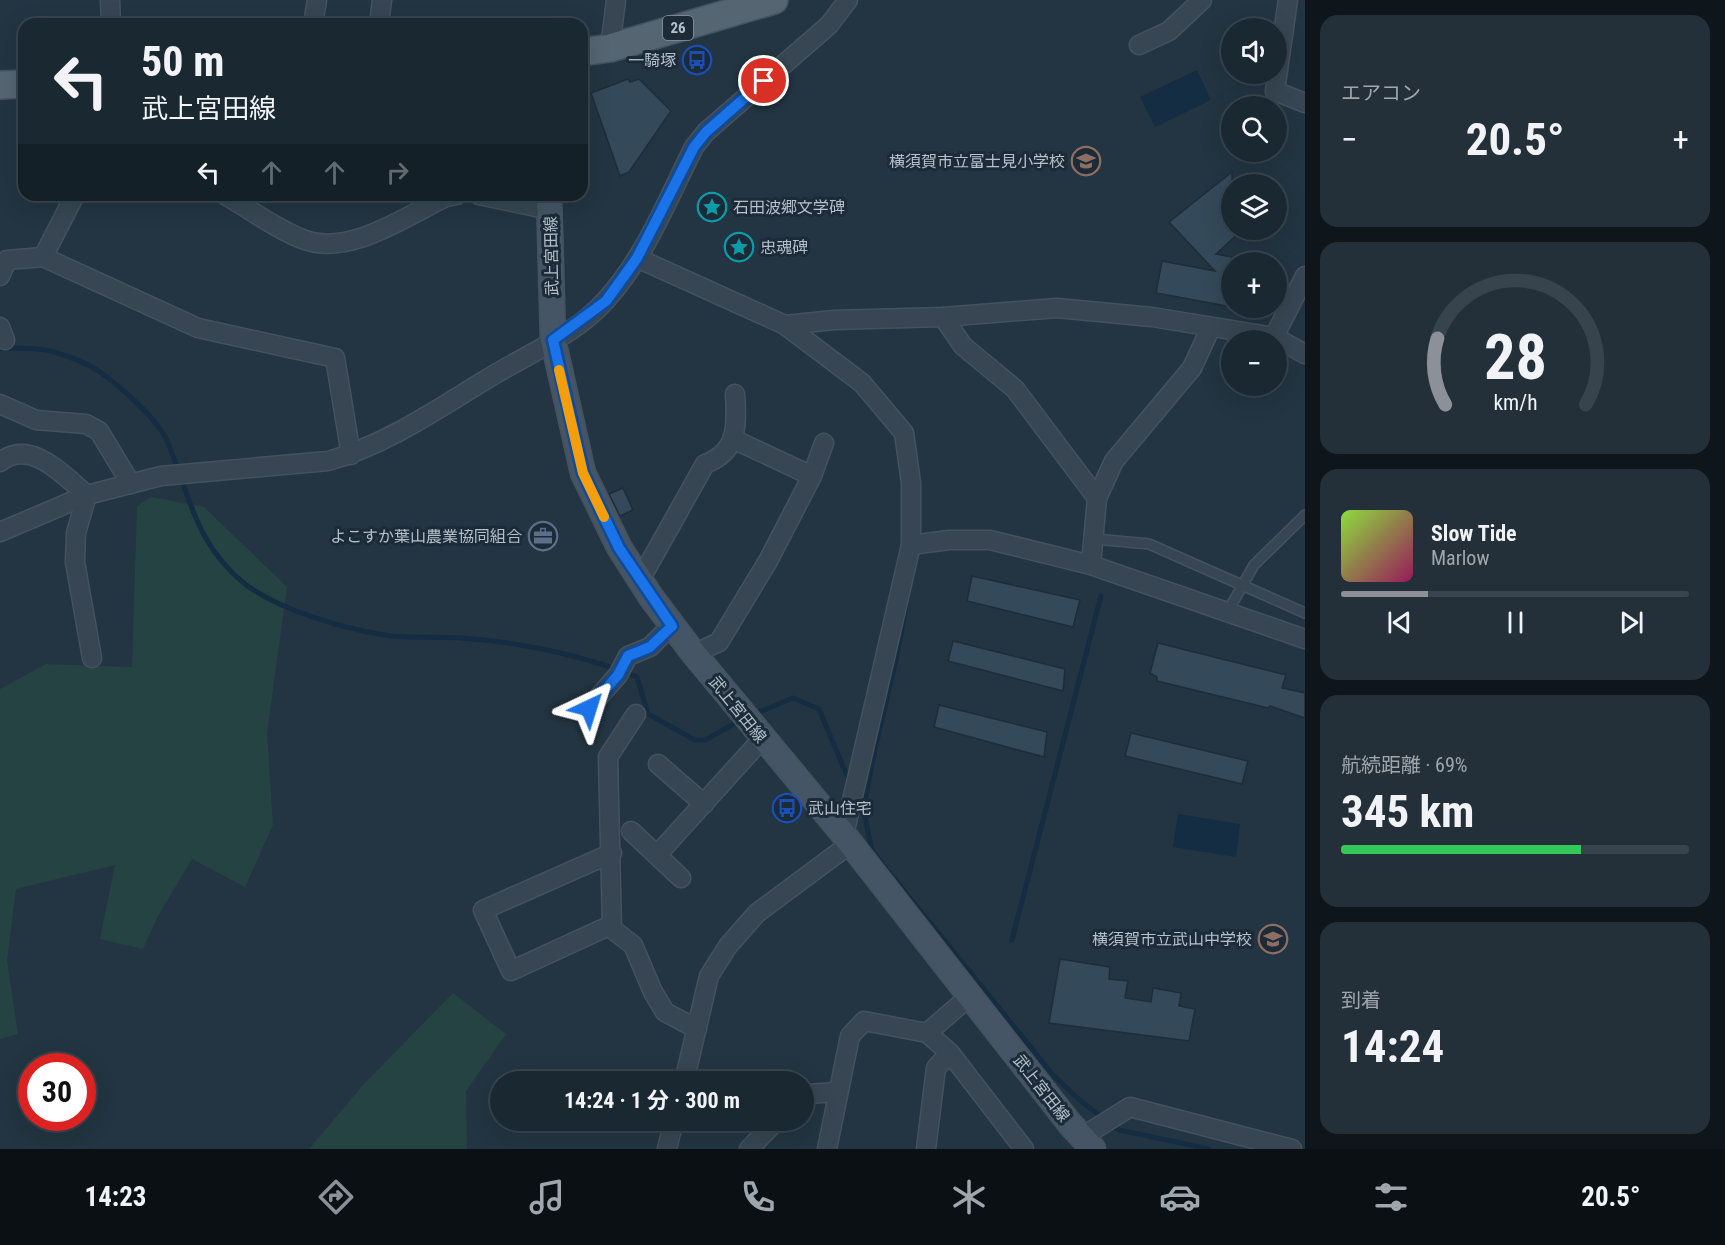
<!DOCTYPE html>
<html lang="ja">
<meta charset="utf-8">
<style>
:root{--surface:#1a2832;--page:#23303a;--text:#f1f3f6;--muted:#9fa6ac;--line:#38444d;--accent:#8c9099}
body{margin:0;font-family:"Roboto Condensed","Noto Sans JP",sans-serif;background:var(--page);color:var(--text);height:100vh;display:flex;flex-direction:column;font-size:22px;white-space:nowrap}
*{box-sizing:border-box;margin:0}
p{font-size:20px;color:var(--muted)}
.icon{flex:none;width:33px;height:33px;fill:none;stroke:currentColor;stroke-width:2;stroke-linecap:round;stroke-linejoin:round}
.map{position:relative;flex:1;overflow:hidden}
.side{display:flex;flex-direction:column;gap:15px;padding:15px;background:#0e161c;width:420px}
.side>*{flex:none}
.banner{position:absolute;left:18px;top:18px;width:570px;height:183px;border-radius:18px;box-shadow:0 6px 24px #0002,0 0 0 2px var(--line);background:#1a2832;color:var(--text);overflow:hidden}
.tools{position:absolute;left:1221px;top:18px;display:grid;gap:12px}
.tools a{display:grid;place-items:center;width:66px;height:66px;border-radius:50%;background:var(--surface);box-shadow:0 6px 24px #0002,0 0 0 2px var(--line);font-size:30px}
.speed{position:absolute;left:18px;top:1053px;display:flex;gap:12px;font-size:30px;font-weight:700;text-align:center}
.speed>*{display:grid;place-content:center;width:78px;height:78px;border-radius:50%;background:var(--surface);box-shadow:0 6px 24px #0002,0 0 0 2px var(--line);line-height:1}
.speed .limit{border:9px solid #d22;background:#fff;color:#111}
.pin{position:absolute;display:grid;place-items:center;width:51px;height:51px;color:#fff;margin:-26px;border:3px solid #fff;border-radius:50%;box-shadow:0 2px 6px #0007}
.me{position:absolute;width:66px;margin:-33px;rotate:41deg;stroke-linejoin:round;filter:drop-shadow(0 0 4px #0008)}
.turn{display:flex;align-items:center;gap:21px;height:126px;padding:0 24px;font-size:27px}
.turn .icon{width:78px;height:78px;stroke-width:2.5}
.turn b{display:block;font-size:42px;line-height:51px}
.lanes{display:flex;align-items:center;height:57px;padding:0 24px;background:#0003;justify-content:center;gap:30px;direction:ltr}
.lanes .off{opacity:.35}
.big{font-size:45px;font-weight:700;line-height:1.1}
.side .card{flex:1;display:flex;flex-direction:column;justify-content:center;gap:9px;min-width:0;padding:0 21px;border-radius:18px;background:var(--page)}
.side .dial{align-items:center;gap:0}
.dial svg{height:156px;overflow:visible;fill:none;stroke:var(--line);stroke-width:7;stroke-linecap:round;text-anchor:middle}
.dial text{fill:var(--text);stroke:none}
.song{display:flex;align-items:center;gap:18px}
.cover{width:72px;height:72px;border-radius:9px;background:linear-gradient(135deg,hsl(90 70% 55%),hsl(330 70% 35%))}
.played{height:6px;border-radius:3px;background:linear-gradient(90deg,var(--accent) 25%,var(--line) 25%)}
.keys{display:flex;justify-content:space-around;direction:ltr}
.heat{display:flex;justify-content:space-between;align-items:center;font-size:33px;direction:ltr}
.charge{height:9px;border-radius:4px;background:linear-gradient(90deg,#34c759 69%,var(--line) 0)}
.trip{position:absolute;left:490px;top:1071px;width:324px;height:60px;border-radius:30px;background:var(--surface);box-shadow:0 6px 24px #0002,0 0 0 2px var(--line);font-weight:700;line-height:60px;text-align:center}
.menu{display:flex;height:96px;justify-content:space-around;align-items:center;background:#0a1014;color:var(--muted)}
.menu .icon{width:42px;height:42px}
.menu .selected{color:var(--accent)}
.menu b{font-size:27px;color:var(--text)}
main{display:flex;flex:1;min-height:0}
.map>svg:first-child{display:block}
.green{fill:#254343}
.water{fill:#142d42}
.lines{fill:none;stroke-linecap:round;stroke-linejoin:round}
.stream{stroke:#142d42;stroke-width:5}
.building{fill:#344959;stroke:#1e2d39;stroke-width:1.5}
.lane-casing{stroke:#44525e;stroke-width:12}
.street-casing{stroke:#44525e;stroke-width:21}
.secondary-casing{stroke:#44525e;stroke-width:27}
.primary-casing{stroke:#44525e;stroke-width:30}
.lane{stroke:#374652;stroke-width:9}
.street{stroke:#374652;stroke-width:18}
.secondary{stroke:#455565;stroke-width:24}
.primary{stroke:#556572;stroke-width:27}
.route-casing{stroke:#114b97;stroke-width:15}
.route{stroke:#1a73e8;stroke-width:10}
.slow{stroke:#f59e0b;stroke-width:10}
.labels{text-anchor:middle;stroke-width:6;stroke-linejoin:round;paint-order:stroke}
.shield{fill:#1c2b37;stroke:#86949f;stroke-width:1.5}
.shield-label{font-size:15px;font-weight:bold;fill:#b4c1cc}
.poi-label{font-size:16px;fill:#b4c1cc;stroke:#1c2b37;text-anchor:end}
.street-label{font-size:16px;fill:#b4c1cc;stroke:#1c2b37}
</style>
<main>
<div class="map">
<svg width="1305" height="1149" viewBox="0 0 1305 1149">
<rect width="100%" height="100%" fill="#233542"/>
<g class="green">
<polygon points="151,497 204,507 287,587 267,733 273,825 245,887 192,859 158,916 143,949 100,939 115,865 16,889 7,961 18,1034 0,1039 0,689 46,664 132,667 137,506"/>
<polygon points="453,993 506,1034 466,1091 467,1149 309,1149 363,1085"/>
</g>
<g class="water">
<polygon points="1197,70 1211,100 1155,127 1140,97"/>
<polygon points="1178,814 1240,824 1236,857 1173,847"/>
</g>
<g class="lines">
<g class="stream">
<path d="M0 348C17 349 38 347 54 352 68 356 88 364 100 372 120 386 159 420 168 443 190 497 196 545 245 584 279 610 342 628 384 635 409 639 435 636 461 638 519 642 583 655 637 677L648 714 695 740H705L741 720"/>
<polyline points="752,715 793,698 819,709 850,783"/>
<polyline points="858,799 864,812 872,851 1054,1076 1083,1103 1119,1130 1209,1149"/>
<path d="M864 811C873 739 898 670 907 597"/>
<polyline points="1012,940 1101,596"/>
</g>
</g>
<g class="building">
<polygon points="628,79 630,82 639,79 671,111 629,172 620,176 591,93"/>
<polygon points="1232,172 1232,230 1242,230 1216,254 1232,257 1232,307 1156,293 1162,261 1215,271 1169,222"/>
<polygon points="623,488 633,510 620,516 609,494"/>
<polygon points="972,576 1080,600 1073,627 967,601"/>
<polygon points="953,641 1065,669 1063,691 948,661"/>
<polygon points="1158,643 1286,675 1282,688 1305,693 1305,718 1270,706 1268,708 1157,681 1157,677 1150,673"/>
<polygon points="939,705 1047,732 1044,757 934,727"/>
<polygon points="1131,733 1248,761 1242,784 1125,756"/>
<polygon points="1060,959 1110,967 1109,979 1128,981 1125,998 1151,1002 1153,988 1181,993 1179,1006 1195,1009 1189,1041 1049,1023"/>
</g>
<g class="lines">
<g class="lane-casing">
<g id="lane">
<polyline points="1095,539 1149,544 1305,613"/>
<polyline points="1228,611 1254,565 1305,515"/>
</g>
</g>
<g class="street-casing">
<g id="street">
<polyline points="110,0 111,24"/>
<polyline points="1288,0 1275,91 1305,103"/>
<polyline points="313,24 317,0"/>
<polyline points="379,24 382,0"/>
<polyline points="1139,45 1169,31 1202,0"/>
<polyline points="610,48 616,0"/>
<polyline points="75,195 43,257 198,328 335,358 351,455"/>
<path d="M225 195C249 209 279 231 305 240 350 256 406 216 446 197L457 195"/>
<polyline points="479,195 550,210"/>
<polyline points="637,258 785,325 862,383 904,433 911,483 911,545 844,835"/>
<polyline points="0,276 7,260 43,257"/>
<polyline points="943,317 963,346 1015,389 1097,498 1091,565"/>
<polyline points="785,325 834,320 943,317 1057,308 1152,317 1274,337 1305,276"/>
<polyline points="0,327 5,340"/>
<polyline points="1274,337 1305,354"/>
<polyline points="0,404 36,420 86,424 99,431 131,484"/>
<polyline points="733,439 812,476"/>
<path d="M0 462C31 438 63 475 87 495L76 533 75 562 92 658"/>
<polyline points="1097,498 1114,461 1192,368 1211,327"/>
<path d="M0 532 87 495 161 476 328 461C389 444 443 405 497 373 533 352 578 332 606 300 645 257 668 199 694 147L706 132 829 25 848 0"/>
<polyline points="911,545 949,540 990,540 1091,565 1305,639"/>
<path d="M640 580 705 464C738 452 737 426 735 394"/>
<polyline points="694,654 719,642 768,561 812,476 824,443"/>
<polyline points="589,708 618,675 628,656 650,647 672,625"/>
<polyline points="636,714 608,757 612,929 633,945 653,992 665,1012 697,1029"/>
<polyline points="658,764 704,804"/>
<polyline points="631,831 681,878"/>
<polyline points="657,855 762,739"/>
<polyline points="611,925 511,971 483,910 612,853"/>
<polyline points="927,1033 970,996"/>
<polyline points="684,1082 709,976 728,946 757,913 850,844"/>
<polyline points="804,1097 808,1094 837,1092"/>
<polyline points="1082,1137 1130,1107 1292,1149"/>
<polyline points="667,1149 674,1120"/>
<polyline points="749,1149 777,1120"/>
<polyline points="827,1149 850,1036 864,1021 927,1033 950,1053 1024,1149"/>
<polyline points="926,1149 936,1068 950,1053"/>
</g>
</g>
<g class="secondary-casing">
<polyline id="secondary" points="549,195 553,340 583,473 619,547 651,597 694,654 844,835 1070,1124 1093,1149"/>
</g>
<g class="primary-casing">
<g id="primary">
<polyline points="582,52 610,48 774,0"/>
<polyline points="0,85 24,84"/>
</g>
</g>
<use href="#lane" class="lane"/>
<use href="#street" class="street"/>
<use href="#secondary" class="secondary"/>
<use href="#primary" class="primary"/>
</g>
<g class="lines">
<g class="route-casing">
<polyline id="route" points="589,708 618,675 628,656 650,647 672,626 619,548 583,473 553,340 606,301 627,272 637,258 694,147 706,132 764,81"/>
</g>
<use href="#route" class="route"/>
<polyline class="slow" points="559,370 583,473 604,517"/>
</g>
<defs>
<g id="bus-ring" transform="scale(1.5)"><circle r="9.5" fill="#1c2b37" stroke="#1a4fb4" stroke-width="1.5"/><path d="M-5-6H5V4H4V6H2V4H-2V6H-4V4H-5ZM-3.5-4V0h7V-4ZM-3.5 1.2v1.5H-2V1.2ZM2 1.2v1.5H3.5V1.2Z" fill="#1a4fb4"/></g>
<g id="school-ring" transform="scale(1.5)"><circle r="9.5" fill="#1c2b37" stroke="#8d6e63" stroke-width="1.5"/><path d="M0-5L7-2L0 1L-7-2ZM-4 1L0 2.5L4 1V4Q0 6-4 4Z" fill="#8d6e63"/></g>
<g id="sight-ring" transform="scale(1.5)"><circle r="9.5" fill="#1c2b37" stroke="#0f9aa8" stroke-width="1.5"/><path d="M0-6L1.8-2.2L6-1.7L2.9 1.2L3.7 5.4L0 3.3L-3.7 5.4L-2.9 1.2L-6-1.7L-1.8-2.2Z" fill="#0f9aa8"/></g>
<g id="office-ring" transform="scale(1.5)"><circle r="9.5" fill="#1c2b37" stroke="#5c6f8a" stroke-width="1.5"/><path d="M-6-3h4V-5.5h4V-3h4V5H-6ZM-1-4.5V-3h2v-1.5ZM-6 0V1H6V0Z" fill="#5c6f8a"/></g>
</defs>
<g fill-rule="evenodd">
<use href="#bus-ring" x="697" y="60"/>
<use href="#school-ring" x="1086" y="161"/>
<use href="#sight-ring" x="712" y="207"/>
<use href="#sight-ring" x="739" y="247"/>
<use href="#office-ring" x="543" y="536"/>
<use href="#bus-ring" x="787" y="808"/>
<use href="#school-ring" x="1273" y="939"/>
</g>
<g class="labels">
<rect class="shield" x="663" y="16" width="30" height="24" rx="4.5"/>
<g class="shield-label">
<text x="678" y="33">26</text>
</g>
<g class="poi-label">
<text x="676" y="66">一騎塚</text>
<text x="1065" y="167">横須賀市立富士見小学校</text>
<text x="733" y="213" text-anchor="start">石田波郷文学碑</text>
<text x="760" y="253" text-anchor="start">忠魂碑</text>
<text x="522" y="542">よこすか葉山農業協同組合</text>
<text x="808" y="814" text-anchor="start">武山住宅</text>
<text x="1252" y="945">横須賀市立武山中学校</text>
</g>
<g class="street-label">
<text transform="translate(551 256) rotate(-91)" y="6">武上宮田線</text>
<text transform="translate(738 709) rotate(51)" y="6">武上宮田線</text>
<text transform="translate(1042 1088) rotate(52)" y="6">武上宮田線</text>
</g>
</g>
</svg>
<div class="tools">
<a><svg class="icon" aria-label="sound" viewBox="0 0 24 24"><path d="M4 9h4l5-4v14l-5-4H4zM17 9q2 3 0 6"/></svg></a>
<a><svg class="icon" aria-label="search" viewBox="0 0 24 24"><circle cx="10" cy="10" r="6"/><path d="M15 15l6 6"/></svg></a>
<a><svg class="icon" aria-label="layers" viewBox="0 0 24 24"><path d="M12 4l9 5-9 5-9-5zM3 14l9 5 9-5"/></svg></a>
<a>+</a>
<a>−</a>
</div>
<div class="speed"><div class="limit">30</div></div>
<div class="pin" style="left:764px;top:81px;background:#d93025"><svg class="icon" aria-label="arrive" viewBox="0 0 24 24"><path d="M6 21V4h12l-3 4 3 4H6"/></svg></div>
<svg class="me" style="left:589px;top:708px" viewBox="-20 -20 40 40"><path d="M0-17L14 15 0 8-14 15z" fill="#1a73e8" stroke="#fff" stroke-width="4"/></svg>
<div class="trip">14:24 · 1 分 · 300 m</div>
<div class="banner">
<div class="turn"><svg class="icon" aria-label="left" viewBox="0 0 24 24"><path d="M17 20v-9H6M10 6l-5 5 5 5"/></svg><div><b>50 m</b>武上宮田線</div></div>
<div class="lanes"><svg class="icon" aria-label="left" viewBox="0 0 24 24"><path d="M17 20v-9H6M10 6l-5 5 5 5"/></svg><svg class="icon off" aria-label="ahead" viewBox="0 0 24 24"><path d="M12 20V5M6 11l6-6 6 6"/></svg><svg class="icon off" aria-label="ahead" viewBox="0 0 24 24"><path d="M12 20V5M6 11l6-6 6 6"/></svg><svg class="icon off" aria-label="right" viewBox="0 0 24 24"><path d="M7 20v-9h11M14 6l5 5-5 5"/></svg></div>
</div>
</div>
<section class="side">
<div class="card"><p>エアコン</p>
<div class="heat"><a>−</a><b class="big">20.5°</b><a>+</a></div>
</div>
<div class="card dial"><svg viewBox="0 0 100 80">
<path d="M14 69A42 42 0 1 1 86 69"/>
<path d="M14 69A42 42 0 0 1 10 35" stroke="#8c9099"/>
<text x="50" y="56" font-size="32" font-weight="700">28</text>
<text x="50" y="72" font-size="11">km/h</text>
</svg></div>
<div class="card">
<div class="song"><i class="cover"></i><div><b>Slow Tide</b><p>Marlow</p></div></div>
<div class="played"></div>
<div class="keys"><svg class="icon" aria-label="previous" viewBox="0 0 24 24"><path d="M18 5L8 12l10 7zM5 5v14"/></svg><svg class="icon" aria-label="pause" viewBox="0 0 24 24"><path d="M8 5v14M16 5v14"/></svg><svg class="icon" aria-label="next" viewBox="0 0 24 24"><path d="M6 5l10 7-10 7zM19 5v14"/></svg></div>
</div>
<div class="card"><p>航続距離 · 69%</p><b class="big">345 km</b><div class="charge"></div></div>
<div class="card"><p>到着</p><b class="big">14:24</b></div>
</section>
</main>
<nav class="menu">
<b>14:23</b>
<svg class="icon selected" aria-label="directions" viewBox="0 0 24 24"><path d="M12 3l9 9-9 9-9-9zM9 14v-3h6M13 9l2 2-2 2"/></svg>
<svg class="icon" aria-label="music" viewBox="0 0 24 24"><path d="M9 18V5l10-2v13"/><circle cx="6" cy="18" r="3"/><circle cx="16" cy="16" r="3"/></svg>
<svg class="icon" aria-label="phone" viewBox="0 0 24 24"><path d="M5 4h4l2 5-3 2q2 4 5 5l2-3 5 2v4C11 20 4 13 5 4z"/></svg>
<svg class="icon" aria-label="climate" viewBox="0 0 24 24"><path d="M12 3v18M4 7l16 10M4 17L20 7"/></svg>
<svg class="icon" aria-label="car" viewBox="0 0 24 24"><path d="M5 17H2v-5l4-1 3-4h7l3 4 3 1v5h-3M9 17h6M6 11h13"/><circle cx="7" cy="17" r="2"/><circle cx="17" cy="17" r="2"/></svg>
<svg class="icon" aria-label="filters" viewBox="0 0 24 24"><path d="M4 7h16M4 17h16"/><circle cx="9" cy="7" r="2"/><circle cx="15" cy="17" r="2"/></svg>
<b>20.5°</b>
</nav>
